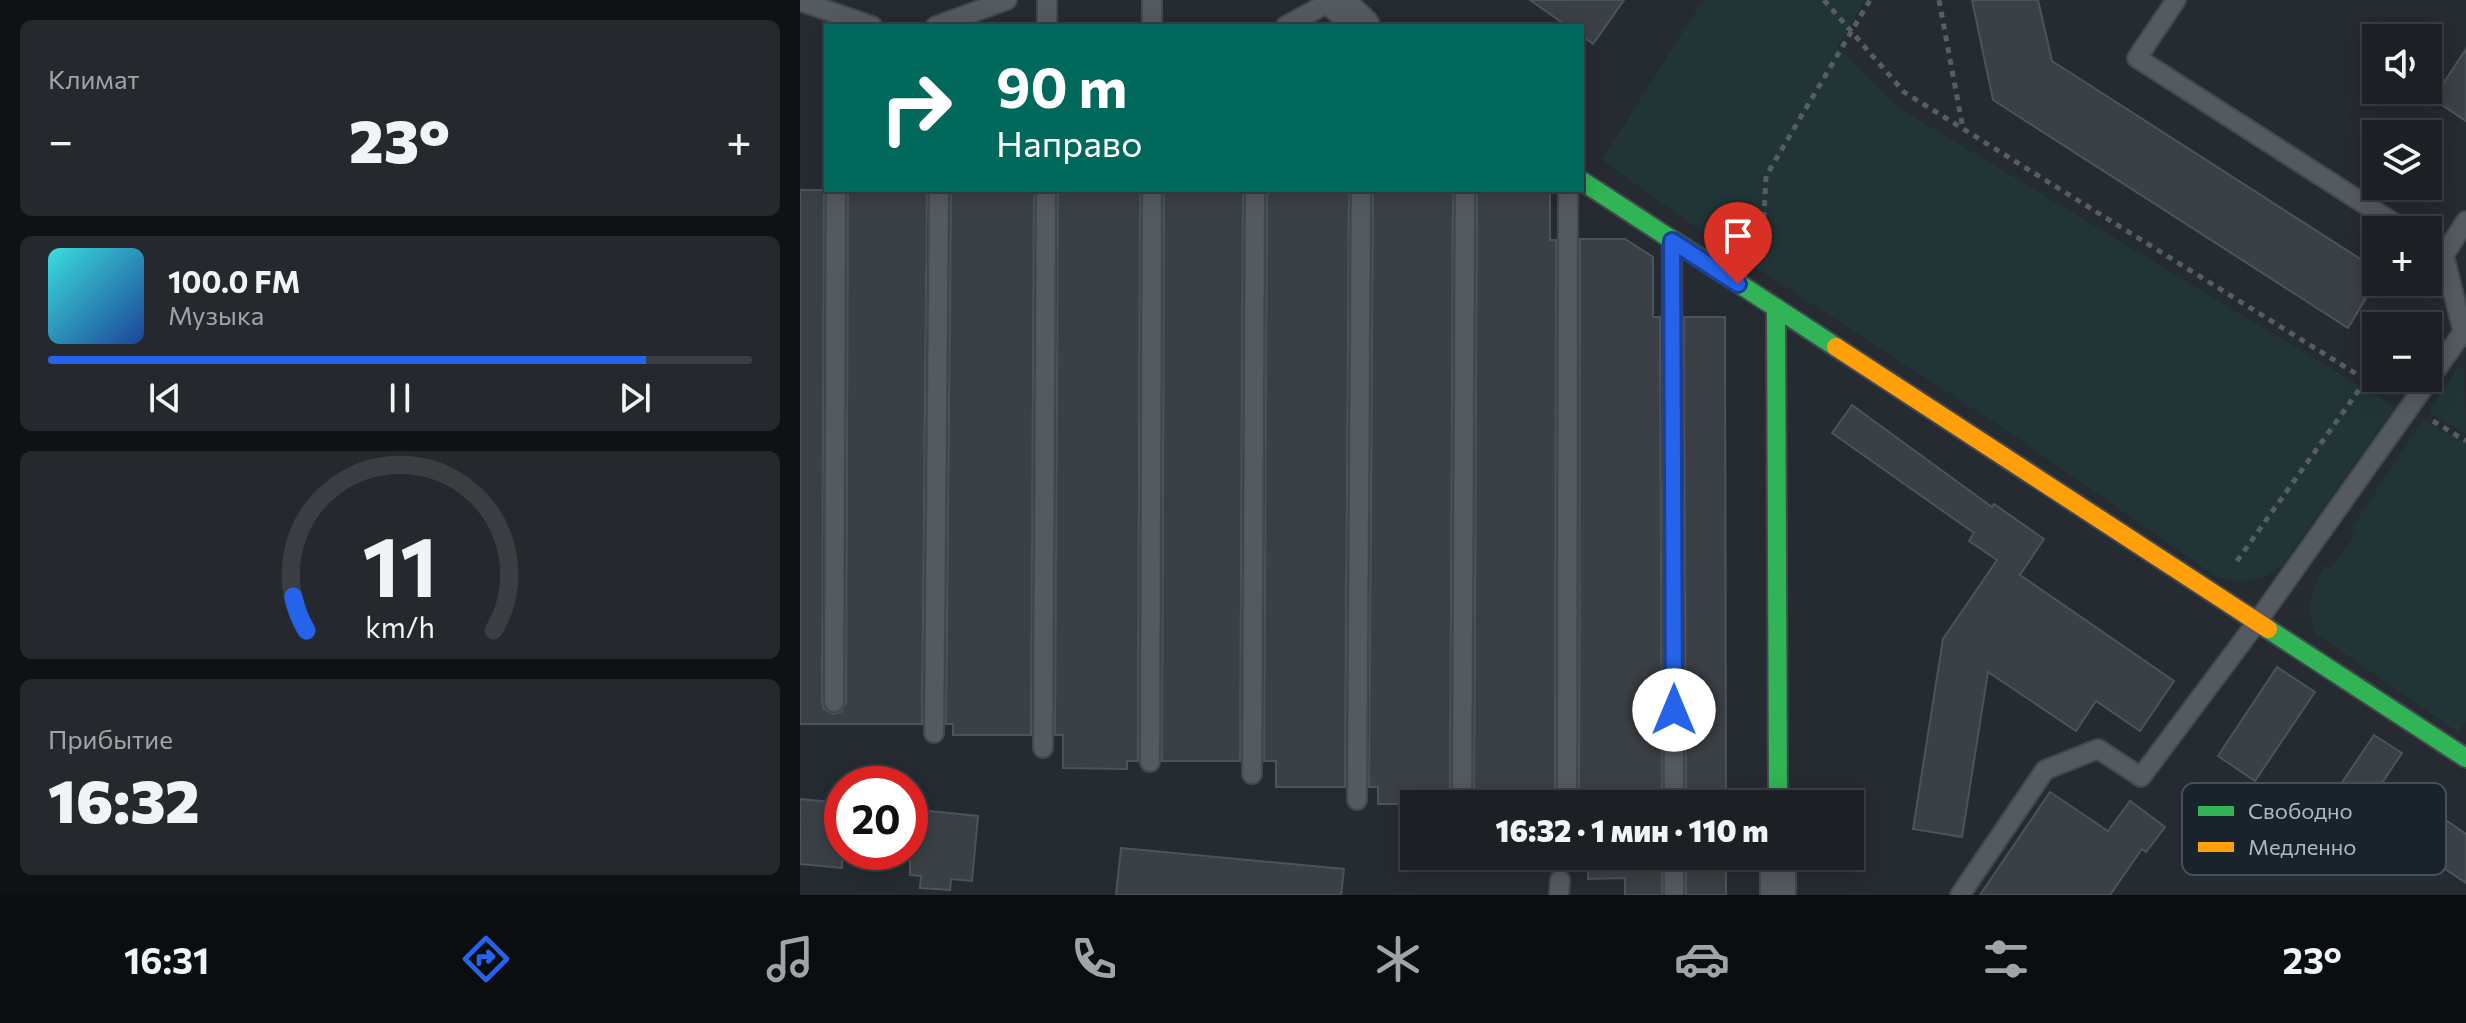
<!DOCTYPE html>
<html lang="ru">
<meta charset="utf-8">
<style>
:root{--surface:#1c2025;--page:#25282d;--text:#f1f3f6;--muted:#a0a3a7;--line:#3a3e42;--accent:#2563eb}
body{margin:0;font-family:Commissioner,sans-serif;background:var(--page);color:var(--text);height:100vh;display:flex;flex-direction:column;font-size:30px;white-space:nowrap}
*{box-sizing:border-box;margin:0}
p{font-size:26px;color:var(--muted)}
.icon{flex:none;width:44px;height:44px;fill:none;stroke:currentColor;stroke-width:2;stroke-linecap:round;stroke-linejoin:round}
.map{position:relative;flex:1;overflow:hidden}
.panel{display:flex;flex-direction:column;gap:20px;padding:20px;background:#0f1214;width:800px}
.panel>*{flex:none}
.hud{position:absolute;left:24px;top:24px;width:760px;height:168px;border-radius:0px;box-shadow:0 4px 20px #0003,0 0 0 2px var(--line);background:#00695c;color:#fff;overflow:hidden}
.buttons{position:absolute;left:1562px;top:24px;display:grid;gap:16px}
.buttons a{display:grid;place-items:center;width:80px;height:80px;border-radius:0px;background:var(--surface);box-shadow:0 4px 20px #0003,0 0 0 2px var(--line);font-size:40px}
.speed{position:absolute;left:24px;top:766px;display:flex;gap:16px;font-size:40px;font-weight:700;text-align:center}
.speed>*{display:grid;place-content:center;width:104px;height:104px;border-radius:50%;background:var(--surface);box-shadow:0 4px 20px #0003,0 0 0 2px var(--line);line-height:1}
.speed .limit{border:12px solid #d22;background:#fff;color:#111}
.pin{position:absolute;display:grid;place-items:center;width:68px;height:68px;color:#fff;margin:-82px -34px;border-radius:50% 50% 50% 0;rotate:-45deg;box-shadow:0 0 8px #0007}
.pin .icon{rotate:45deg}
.me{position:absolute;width:88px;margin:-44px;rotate:0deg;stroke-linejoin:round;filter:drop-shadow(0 0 6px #0008)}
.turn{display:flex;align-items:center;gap:28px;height:168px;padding:0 40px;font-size:36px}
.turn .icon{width:104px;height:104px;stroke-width:2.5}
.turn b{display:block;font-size:56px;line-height:68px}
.big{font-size:60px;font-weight:800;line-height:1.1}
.panel .widget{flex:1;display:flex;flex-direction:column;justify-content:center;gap:12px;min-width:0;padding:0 28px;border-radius:12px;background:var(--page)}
.panel .dial{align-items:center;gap:0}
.dial svg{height:208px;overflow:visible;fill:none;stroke:var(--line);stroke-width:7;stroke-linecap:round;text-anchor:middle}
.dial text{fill:var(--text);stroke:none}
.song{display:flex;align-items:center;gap:24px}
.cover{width:96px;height:96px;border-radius:12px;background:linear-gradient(135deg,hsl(180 70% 55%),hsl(220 70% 35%))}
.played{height:8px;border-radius:4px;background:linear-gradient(90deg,var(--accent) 85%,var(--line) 85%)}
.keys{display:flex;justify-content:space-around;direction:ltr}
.heat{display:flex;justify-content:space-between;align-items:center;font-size:44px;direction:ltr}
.trip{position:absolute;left:600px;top:790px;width:464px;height:80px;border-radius:0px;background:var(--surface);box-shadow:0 4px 20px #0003,0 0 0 2px var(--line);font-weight:800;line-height:80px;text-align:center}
.dock{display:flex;height:128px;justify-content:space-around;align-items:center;background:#0b0d0f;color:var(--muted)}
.dock .icon{width:56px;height:56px}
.dock .on{color:var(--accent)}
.dock b{font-size:36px;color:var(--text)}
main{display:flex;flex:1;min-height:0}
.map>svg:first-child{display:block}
.green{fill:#223536}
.building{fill:#3a4045;stroke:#4c535a;stroke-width:2}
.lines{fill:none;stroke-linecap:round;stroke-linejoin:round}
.lane-casing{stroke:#41484e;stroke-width:22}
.street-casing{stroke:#41484e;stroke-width:38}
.fast-casing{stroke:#41484e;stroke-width:22}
.slow-casing{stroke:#41484e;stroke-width:22}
.path{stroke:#565e62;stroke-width:5;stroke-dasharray:6 6;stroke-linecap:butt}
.lane{stroke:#545a60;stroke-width:18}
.street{stroke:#545a60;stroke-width:34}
.fast{stroke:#30b455;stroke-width:18}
.slow{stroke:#ff9f0a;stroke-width:18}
.route-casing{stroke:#184099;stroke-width:20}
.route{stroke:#2563eb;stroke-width:14}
.key{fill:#19232b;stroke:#455059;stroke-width:2}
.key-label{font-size:22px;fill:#adb9c4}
</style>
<main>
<section class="panel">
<div class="widget"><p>Климат</p>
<div class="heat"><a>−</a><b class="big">23°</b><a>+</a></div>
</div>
<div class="widget">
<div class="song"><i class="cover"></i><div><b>100.0 FM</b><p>Музыка</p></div></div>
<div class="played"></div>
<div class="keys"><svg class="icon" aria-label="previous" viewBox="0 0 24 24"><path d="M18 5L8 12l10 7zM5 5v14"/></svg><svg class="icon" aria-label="pause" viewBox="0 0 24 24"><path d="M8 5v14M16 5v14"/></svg><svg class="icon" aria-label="next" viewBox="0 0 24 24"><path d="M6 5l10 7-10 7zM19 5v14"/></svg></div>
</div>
<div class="widget dial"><svg viewBox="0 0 100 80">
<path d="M14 69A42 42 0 1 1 86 69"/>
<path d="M14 69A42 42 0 0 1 9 56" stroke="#2563eb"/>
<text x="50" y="56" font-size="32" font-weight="700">11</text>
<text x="50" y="72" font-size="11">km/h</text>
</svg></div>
<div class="widget"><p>Прибытие</p><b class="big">16:32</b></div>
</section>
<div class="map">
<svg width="1666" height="895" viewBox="0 0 1666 895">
<rect width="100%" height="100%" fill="#252b31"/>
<g class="green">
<path d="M903 0H1065L1037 47 1097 107 1595 407 1483 564C1462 582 1443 585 1417 577L1203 428 924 247 802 160Z"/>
<polygon points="1659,366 1664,368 1666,434 1629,412"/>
<path d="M1623 420 1666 443V721L1658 732 1515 633C1506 606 1511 590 1525 565L1531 569 1557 532 1552 528Z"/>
</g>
<g class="building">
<polygon points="730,0 824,0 793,44 782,36 782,26 767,26"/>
<polygon points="1172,0 1238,0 1252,61 1576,269 1561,295 1566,298 1548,328 1193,100"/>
<polygon points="1666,49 1666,121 1633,99"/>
<polygon points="0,190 24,190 22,702 24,709 33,714 41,712 46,702 48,190 127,190 122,724 0,724"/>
<polygon points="151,190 234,190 231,735 153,735 153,724 146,724"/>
<polygon points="258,190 340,190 338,761 327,761 327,769 263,768 263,735 255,735"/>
<polygon points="364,190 443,190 440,761 362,761"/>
<polygon points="467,190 549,190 545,787 476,787 476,761 464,761"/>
<polygon points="573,190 653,190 650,804 578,804 578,787 569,787"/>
<polygon points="677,190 750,190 750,240 756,240 755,804 674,804"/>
<polygon points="780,239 825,239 853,257 853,317 860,317 862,804 779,804"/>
<polygon points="884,317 925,317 926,804 886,804"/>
<polygon points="1052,405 1192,507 1194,504 1244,539 1220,575 1374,681 1340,731 1296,701 1276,731 1188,672 1162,837 1113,829 1143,639 1197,560 1169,541 1174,533 1032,433"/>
<polygon points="1477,667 1515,692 1455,781 1418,756"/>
<polygon points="1574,735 1602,753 1548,834 1520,815"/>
<polygon points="1250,792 1308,831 1330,801 1365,827 1346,852 1342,849 1310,895 1180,895"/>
<polygon points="0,799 42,803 42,868 0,864"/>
<polygon points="110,809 178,816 172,881 151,879 150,890 120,888 121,876 110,875"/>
<polygon points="1637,814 1666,834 1666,883 1614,848"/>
<polygon points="321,848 544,869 541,895 316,895"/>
<polygon points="788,856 862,856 862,895 825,895 825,878 788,879"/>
<rect x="886" y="856" width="40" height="39"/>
</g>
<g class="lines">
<g class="lane-casing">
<g id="lane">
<polyline points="1376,0 1337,58 1605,230"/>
<polyline points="0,1 72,26"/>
<polyline points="136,26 207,0"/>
<polyline points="247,26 247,0"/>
<polyline points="352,26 352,0"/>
<polyline points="486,26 533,0"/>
<polyline points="872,243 874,804"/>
<polyline points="34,702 36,190"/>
<polyline points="134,733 139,190"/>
<polyline points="243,748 246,190"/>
<polyline points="350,762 352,190"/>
<polyline points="452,774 455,190"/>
<polyline points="557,800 561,190"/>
<polyline points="662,804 665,190"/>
<polyline points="767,804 768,190"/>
<polyline points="874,856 874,895"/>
<polyline points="759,895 760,880"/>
<polyline points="1160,895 1245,770 1298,749 1341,777 1457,622 1663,332 1644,255 1666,221"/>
</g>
</g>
<g class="street-casing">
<g id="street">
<polyline points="535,0 562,26"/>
<polyline points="978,856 978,895"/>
</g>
</g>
<g class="fast-casing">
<g id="fast">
<polyline points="782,181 1036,347"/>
<polyline points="976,308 978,804"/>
<polyline points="1468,629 1666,758"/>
</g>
</g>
<g class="slow-casing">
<polyline id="slow" points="1036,347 1468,629"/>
</g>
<g class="path">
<polyline points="1024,0 1104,92 1587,393"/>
<polyline points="1139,0 1163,129"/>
<polyline points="962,254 966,176 1070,0"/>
<polyline points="1633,421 1666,441"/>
<polyline points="1437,561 1566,380"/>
</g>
<use href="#lane" class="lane"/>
<use href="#street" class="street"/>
<use href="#fast" class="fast"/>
<use href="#slow" class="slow"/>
</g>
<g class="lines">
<g class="route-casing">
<polyline id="route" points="874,710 872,241 938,284"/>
</g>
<use href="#route" class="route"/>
</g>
<rect x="1382" y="783" width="264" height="92" rx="12" class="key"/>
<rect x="1398" y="806" width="36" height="10" fill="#30b455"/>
<rect x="1398" y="842" width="36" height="10" fill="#ff9f0a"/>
<g class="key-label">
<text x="1448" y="819">Свободно</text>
<text x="1448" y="855">Медленно</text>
</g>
</svg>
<div class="buttons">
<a><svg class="icon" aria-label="sound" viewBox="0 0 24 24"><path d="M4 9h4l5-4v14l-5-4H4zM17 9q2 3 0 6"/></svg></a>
<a><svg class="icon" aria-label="layers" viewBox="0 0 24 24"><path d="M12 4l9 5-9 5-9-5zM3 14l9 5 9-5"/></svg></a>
<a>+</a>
<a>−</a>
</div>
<div class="speed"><div class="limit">20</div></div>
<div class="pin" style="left:938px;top:284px;background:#d93025"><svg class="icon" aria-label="arrive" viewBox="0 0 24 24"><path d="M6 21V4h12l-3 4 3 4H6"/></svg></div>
<svg class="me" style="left:874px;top:710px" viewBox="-20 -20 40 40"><circle r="19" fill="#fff"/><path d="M0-13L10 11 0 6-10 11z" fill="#2563eb"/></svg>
<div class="trip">16:32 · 1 мин · 110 m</div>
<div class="hud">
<div class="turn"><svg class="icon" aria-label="right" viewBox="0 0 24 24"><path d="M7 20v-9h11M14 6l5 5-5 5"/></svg><div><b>90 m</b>Направо</div></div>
</div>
</div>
</main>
<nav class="dock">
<b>16:31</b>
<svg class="icon on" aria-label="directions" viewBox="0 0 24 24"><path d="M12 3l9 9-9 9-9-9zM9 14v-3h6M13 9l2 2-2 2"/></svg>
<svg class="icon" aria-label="music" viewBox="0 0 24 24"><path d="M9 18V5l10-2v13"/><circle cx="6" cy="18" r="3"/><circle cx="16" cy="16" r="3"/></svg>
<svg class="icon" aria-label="phone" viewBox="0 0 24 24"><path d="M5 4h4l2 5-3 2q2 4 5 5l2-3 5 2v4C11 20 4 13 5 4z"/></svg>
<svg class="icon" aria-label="climate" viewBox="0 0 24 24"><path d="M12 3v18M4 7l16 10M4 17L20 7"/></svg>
<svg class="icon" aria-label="car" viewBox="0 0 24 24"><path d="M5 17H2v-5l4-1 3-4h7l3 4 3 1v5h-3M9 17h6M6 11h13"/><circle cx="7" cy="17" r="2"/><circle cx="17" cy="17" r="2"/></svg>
<svg class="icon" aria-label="filters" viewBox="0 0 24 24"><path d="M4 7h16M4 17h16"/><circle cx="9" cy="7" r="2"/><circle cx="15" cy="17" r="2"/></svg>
<b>23°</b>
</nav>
